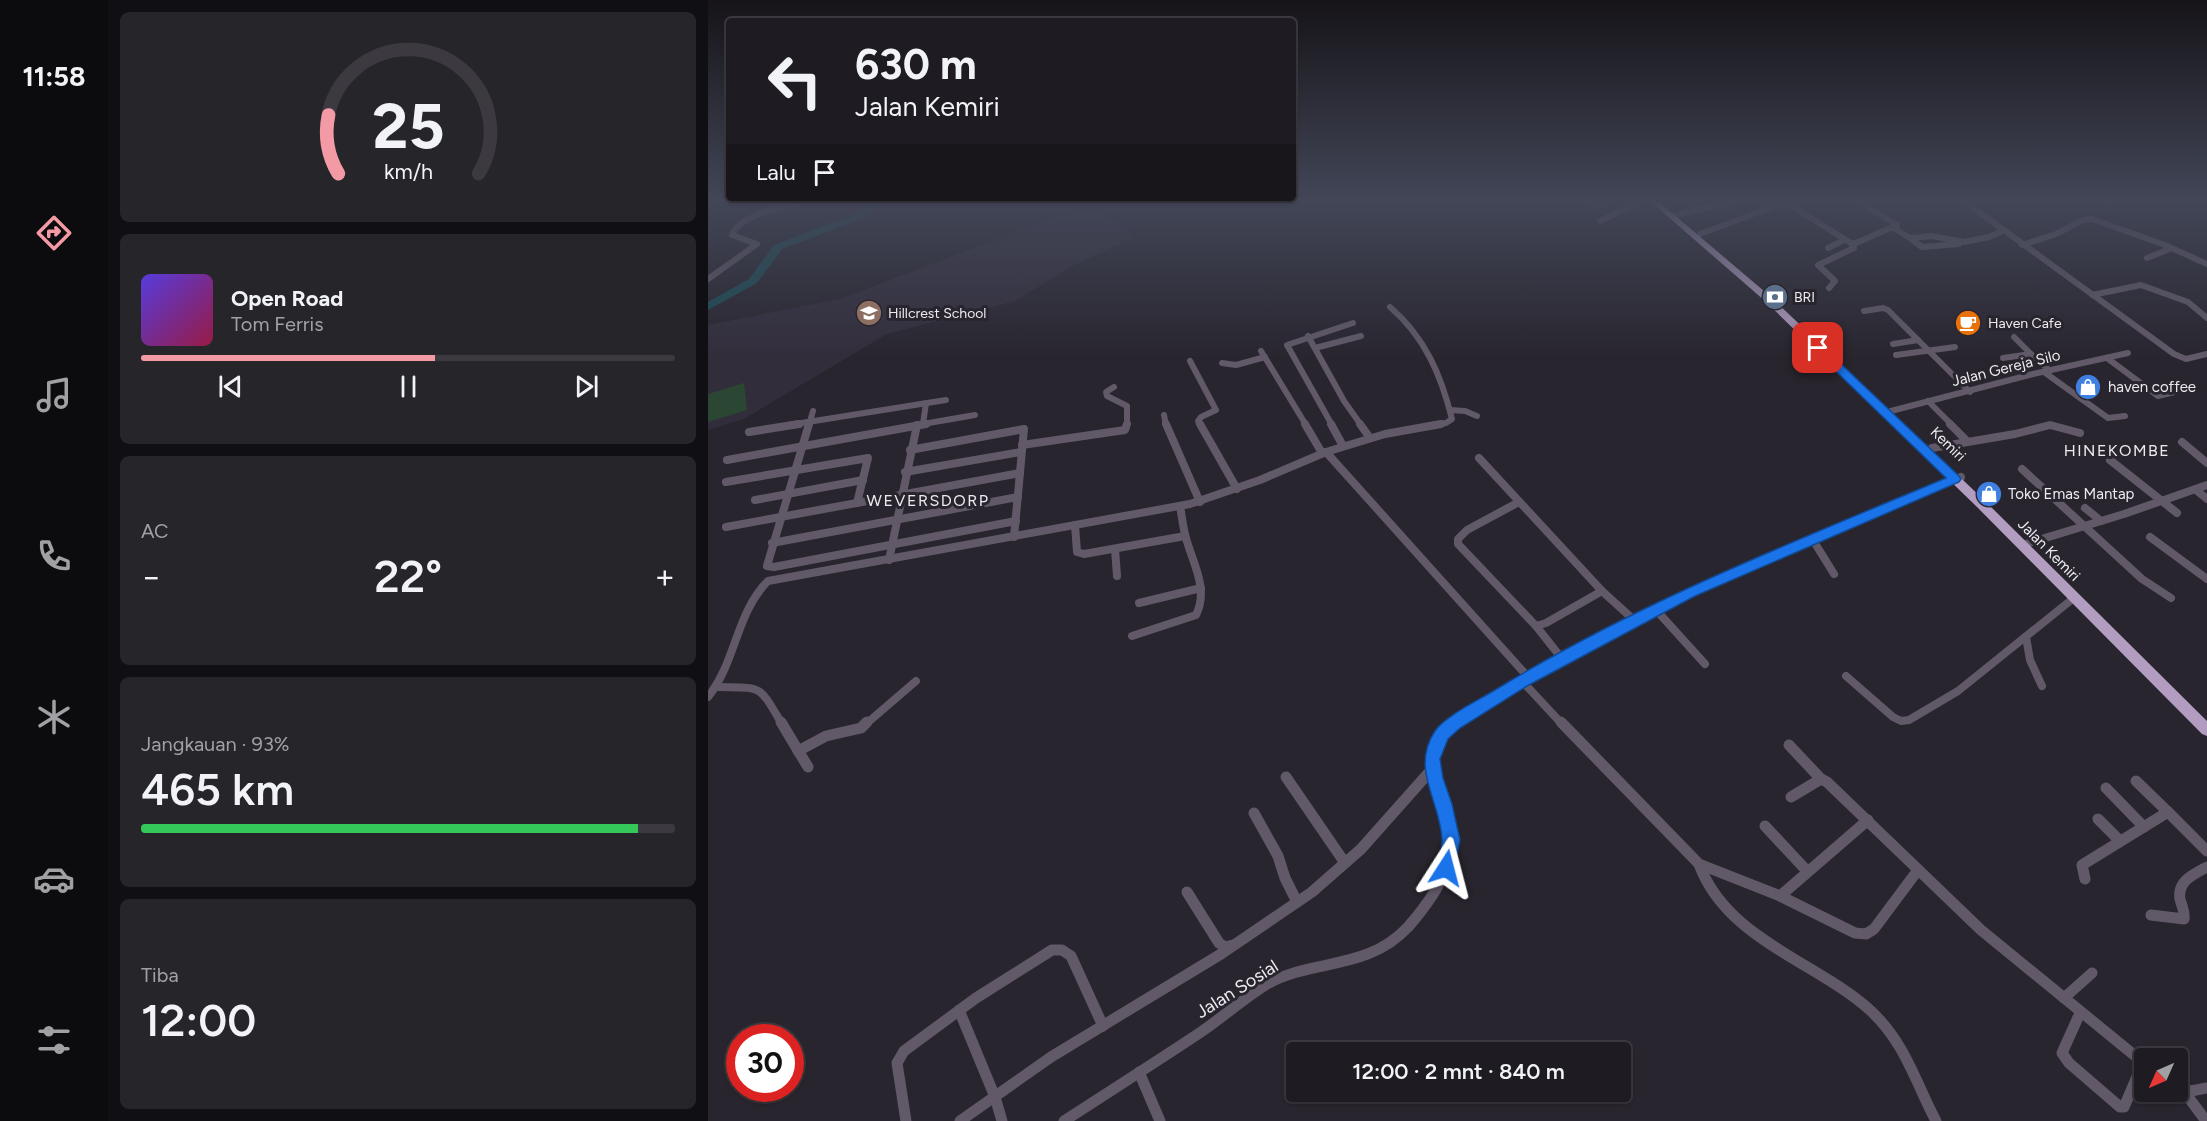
<!DOCTYPE html>
<html lang="id">
<meta charset="utf-8">
<style>
:root{--surface:#1e1c22;--page:#26252a;--text:#f1f3f6;--muted:#a1a1a5;--line:#3c3a40;--accent:#f49aa5}
body{margin:0;font-family:Figtree,sans-serif;background:var(--page);color:var(--text);height:100vh;display:flex;flex-direction:column;font-size:22px;white-space:nowrap}
*{box-sizing:border-box;margin:0}
p{font-size:20px;color:var(--muted)}
.icon{flex:none;width:33px;height:33px;fill:none;stroke:currentColor;stroke-width:2;stroke-linecap:round;stroke-linejoin:round}
.map{position:relative;flex:1;overflow:hidden}
.details{display:flex;flex-direction:column;gap:12px;padding:12px;background:#100f13;width:600px}
.details>*{flex:none}
.banner{position:absolute;left:18px;top:18px;width:570px;height:183px;border-radius:6px;box-shadow:0 2px 4px #0004,0 0 0 2px var(--line);background:#1e1c22;color:var(--text);overflow:hidden}
.needle{width:39px;rotate:225deg}
.tools{position:absolute;left:1426px;top:1048px;display:grid;gap:12px}
.tools a{display:grid;place-items:center;width:54px;height:54px;border-radius:6px;background:var(--surface);box-shadow:0 2px 4px #0004,0 0 0 2px var(--line);font-size:30px}
.speed{position:absolute;left:18px;top:1024px;display:flex;gap:12px;font-size:30px;font-weight:700;text-align:center}
.speed>*{display:grid;place-content:center;width:78px;height:78px;border-radius:50%;background:var(--surface);box-shadow:0 2px 4px #0004,0 0 0 2px var(--line);line-height:1}
.speed .limit{border:9px solid #d22;background:#fff;color:#111}
.pin{position:absolute;display:grid;place-items:center;width:51px;height:51px;color:#fff;margin:-26px;border-radius:12px;box-shadow:0 3px 9px #0006}
.me{position:absolute;width:66px;margin:-33px;rotate:9deg;stroke-linejoin:round;filter:drop-shadow(0 0 4px #0008)}
.turn{display:flex;align-items:center;gap:21px;height:126px;padding:0 30px;font-size:27px}
.turn .icon{width:78px;height:78px;stroke-width:2.5}
.turn b{display:block;font-size:42px;line-height:51px}
.then{display:flex;align-items:center;height:57px;padding:0 30px;background:#0003;gap:12px;font-size:22px}
.big{font-size:45px;font-weight:600;line-height:1.1}
.details .tile{flex:1;display:flex;flex-direction:column;justify-content:center;gap:9px;min-width:0;padding:0 21px;border-radius:9px;background:var(--page)}
.details .dial{align-items:center;gap:0}
.dial svg{height:156px;overflow:visible;fill:none;stroke:var(--line);stroke-width:7;stroke-linecap:round;text-anchor:middle}
.dial text{fill:var(--text);stroke:none}
.song{display:flex;align-items:center;gap:18px}
.cover{width:72px;height:72px;border-radius:9px;background:linear-gradient(135deg,hsl(250 70% 55%),hsl(340 70% 35%))}
.played{height:6px;border-radius:3px;background:linear-gradient(90deg,var(--accent) 55%,var(--line) 55%)}
.keys{display:flex;justify-content:space-around;direction:ltr}
.heat{display:flex;justify-content:space-between;align-items:center;font-size:33px;direction:ltr}
.charge{height:9px;border-radius:4px;background:linear-gradient(90deg,#34c759 93%,var(--line) 0)}
.trip{position:absolute;left:578px;top:1042px;width:345px;height:60px;border-radius:6px;background:var(--surface);box-shadow:0 2px 4px #0004,0 0 0 2px var(--line);font-weight:600;line-height:60px;text-align:center}
main{display:flex;flex:1;min-height:0}
.menu{display:flex;flex-direction:column;width:108px;justify-content:space-around;align-items:center;background:#0c0b0e;color:var(--muted)}
.menu .icon{width:42px;height:42px}
.menu .selected{color:var(--accent)}
.menu b{font-size:27px;color:var(--text)}
.map>svg:first-child{display:block}
.built{fill:#322d3b}
.green{fill:#2c4634}
.lines{fill:none;stroke-linecap:round;stroke-linejoin:round}
.river{fill:#194d55;fill-rule:evenodd}
.minor-far2{stroke:#615967;stroke-width:6}
.minor-far1{stroke:#615967;stroke-width:8}
.minor{stroke:#615967;stroke-width:11}
.highway{fill:#b29dc0;fill-rule:evenodd}
.route{fill:#1a73e8;stroke:#114b97;stroke-width:1.5}
.labels{text-anchor:middle;stroke-width:6;stroke-linejoin:round;paint-order:stroke}
.far-poi-label{font-size:14px;fill:#edebf1;stroke:#28252e;text-anchor:start}
.street-label{font-size:15px;fill:#edebf1;stroke:#28252e}
.poi-label{font-size:15px;fill:#edebf1;stroke:#28252e;text-anchor:start}
.neighbourhood-label{font-size:16px;letter-spacing:1.5px;fill:#edebf1;stroke:#28252e}
.near-street-label{font-size:18px;fill:#edebf1;stroke:#28252e}
</style>
<main>
<nav class="menu">
<b>11:58</b>
<svg class="icon selected" aria-label="directions" viewBox="0 0 24 24"><path d="M12 3l9 9-9 9-9-9zM9 14v-3h6M13 9l2 2-2 2"/></svg>
<svg class="icon" aria-label="music" viewBox="0 0 24 24"><path d="M9 18V5l10-2v13"/><circle cx="6" cy="18" r="3"/><circle cx="16" cy="16" r="3"/></svg>
<svg class="icon" aria-label="phone" viewBox="0 0 24 24"><path d="M5 4h4l2 5-3 2q2 4 5 5l2-3 5 2v4C11 20 4 13 5 4z"/></svg>
<svg class="icon" aria-label="climate" viewBox="0 0 24 24"><path d="M12 3v18M4 7l16 10M4 17L20 7"/></svg>
<svg class="icon" aria-label="car" viewBox="0 0 24 24"><path d="M5 17H2v-5l4-1 3-4h7l3 4 3 1v5h-3M9 17h6M6 11h13"/><circle cx="7" cy="17" r="2"/><circle cx="17" cy="17" r="2"/></svg>
<svg class="icon" aria-label="filters" viewBox="0 0 24 24"><path d="M4 7h16M4 17h16"/><circle cx="9" cy="7" r="2"/><circle cx="15" cy="17" r="2"/></svg>
</nav>
<section class="details">
<div class="tile dial"><svg viewBox="0 0 100 80">
<path d="M14 69A42 42 0 1 1 86 69"/>
<path d="M14 69A42 42 0 0 1 9 39" stroke="#f49aa5"/>
<text x="50" y="56" font-size="32" font-weight="700">25</text>
<text x="50" y="72" font-size="11">km/h</text>
</svg></div>
<div class="tile">
<div class="song"><i class="cover"></i><div><b>Open Road</b><p>Tom Ferris</p></div></div>
<div class="played"></div>
<div class="keys"><svg class="icon" aria-label="previous" viewBox="0 0 24 24"><path d="M18 5L8 12l10 7zM5 5v14"/></svg><svg class="icon" aria-label="pause" viewBox="0 0 24 24"><path d="M8 5v14M16 5v14"/></svg><svg class="icon" aria-label="next" viewBox="0 0 24 24"><path d="M6 5l10 7-10 7zM19 5v14"/></svg></div>
</div>
<div class="tile"><p>AC</p>
<div class="heat"><a>−</a><b class="big">22°</b><a>+</a></div>
</div>
<div class="tile"><p>Jangkauan · 93%</p><b class="big">465 km</b><div class="charge"></div></div>
<div class="tile"><p>Tiba</p><b class="big">12:00</b></div>
</section>
<div class="map">
<svg width="1499" height="1121" viewBox="0 0 1499 1121">
<rect width="100%" height="100%" fill="#28252e"/>
<g class="built">
<polygon points="1172,201 1240,201 1200,217"/>
<polygon points="393,213 426,237 361,268 307,301 179,334 36,419 0,430 0,325 132,299 350,216"/>
</g>
<polygon class="green" points="36,383 39,410 0,422 0,394"/>
<g class="lines">
<polygon class="river" points="167,201 178,201 155,218 74,249 49,283 0,310 0,302 41,279 66,245 147,214"/>
<g class="minor-far2">
<polyline points="63,201 75,207"/>
<polyline points="980,201 992,210"/>
<polyline points="1150,201 1189,225"/>
<polyline points="1256,201 1466,354 1478,359 1499,354"/>
<polyline points="1395,201 1400,203"/>
<polyline points="879,202 882,201"/>
<polyline points="1077,202 1143,243 1148,243 1189,225"/>
<polyline points="887,207 901,201"/>
<polyline points="964,216 1027,201"/>
<polyline points="892,221 934,201"/>
<polyline points="1184,227 1202,238 1224,236 1256,242 1281,237 1294,231"/>
<polyline points="992,234 1081,201"/>
<polyline points="1202,238 1214,247 1251,244"/>
<polyline points="1314,245 1348,234 1375,220 1384,219 1457,245 1499,264"/>
<polyline points="1120,248 1136,240"/>
<polyline points="1439,258 1464,248"/>
<path d="M0 279 49 244 24 235C31 215 78 206 97 201"/>
<polyline points="1121,288 1127,281 1110,265 1146,248 1143,243"/>
<polyline points="1384,295 1433,285 1480,302 1499,318"/>
<path d="M682 307C717 337 733 375 744 419L738 423 724 425"/>
<polyline points="1156,311 1175,308 1180,310 1262,392"/>
<polyline points="600,336 636,401 653,425"/>
<polyline points="1306,337 1323,354"/>
<polyline points="1185,344 1210,340"/>
<polyline points="607,348 653,336"/>
<polyline points="553,351 598,425"/>
<polyline points="1188,355 1247,347"/>
<polyline points="1295,358 1323,354 1342,371"/>
<polyline points="1399,358 1450,396 1475,390"/>
<polyline points="482,361 508,410 493,417 490,421 492,425"/>
<polyline points="514,363 528,365 557,357"/>
<polyline points="1336,372 1400,418 1417,416"/>
<polyline points="406,387 398,392 399,396 419,406 419,425"/>
<polyline points="1220,401 1244,425"/>
<polyline points="742,410 757,411 769,416"/>
<polyline points="1183,411 1325,374 1420,353"/>
<polyline points="456,415 458,425"/>
<polyline points="215,424 218,403"/>
<polyline points="81,425 238,400"/>
<polyline points="101,425 105,411"/>
<polyline points="209,425 267,415"/>
<polyline points="624,425 579,345 645,323"/>
<polyline points="1340,425 1344,425"/>
</g>
<g class="minor-far1">
<polyline points="101,424 59,566 66,567 308,521"/>
<polyline points="458,424 492,502"/>
<polyline points="492,424 529,489"/>
<polyline points="597,424 614,453"/>
<polyline points="623,424 635,446"/>
<polyline points="652,424 662,438"/>
<polyline points="1242,424 1259,441"/>
<polyline points="41,432 91,424"/>
<polyline points="1474,442 1499,463"/>
<polyline points="314,445 417,430 419,424"/>
<polyline points="1224,448 1307,434 1342,425 1372,433"/>
<polyline points="202,450 316,429 306,537"/>
<polyline points="618,452 677,434 733,424"/>
<polyline points="771,458 894,591 927,621"/>
<polyline points="19,460 218,424"/>
<polyline points="1402,460 1469,513"/>
<polyline points="1314,469 1434,579 1463,598"/>
<polyline points="197,472 313,452"/>
<polyline points="18,482 160,458 149,503"/>
<polyline points="1488,490 1499,499"/>
<polyline points="47,500 155,480"/>
<polyline points="811,502 759,530 750,539 750,544 828,626 838,623 894,591"/>
<polyline points="1377,508 1393,521"/>
<polyline points="367,525 369,552 376,554 477,536"/>
<polyline points="18,527 312,473"/>
<polyline points="1442,537 1499,579"/>
<polyline points="1105,540 1126,574"/>
<polyline points="64,543 310,497"/>
<polyline points="1314,545 1416,514 1499,485"/>
<polyline points="407,549 409,576"/>
<polyline points="181,560 209,425"/>
<polyline points="431,603 493,588"/>
<polyline points="949,611 997,664"/>
<polyline points="828,626 855,660"/>
<path d="M424 636 488 615C501 589 485 564 478 538 475 528 474 517 472 506"/>
<polyline points="1318,637 1322,660 1334,686"/>
<polyline points="1138,676 1185,717 1193,721 1201,720 1250,691 1367,597"/>
<polyline points="814,681 854,724"/>
<path d="M10 687C56 688 50 684 74 724"/>
<path d="M0 697C28 662 28 613 60 581L482 504 552 480 618 452 821 678"/>
<polyline points="158,724 208,681"/>
<polyline points="745,724 814,681 982,592 1253,477"/>
</g>
<g class="minor">
<polyline points="73,722 100,767"/>
<polyline points="853,722 991,864 1072,896 1147,933 1158,934 1166,929 1210,870"/>
<polyline points="1081,745 1113,779"/>
<polyline points="90,751 118,736 153,728 159,722"/>
<polyline points="578,777 637,863"/>
<polyline points="1428,781 1460,812"/>
<polyline points="1398,788 1436,827"/>
<polyline points="1083,797 1113,779 1119,782 1273,930 1437,1064"/>
<polyline points="546,813 570,856 577,878 589,902"/>
<polyline points="1390,819 1412,841"/>
<polyline points="1057,826 1099,871"/>
<path d="M991 864C1019 940 1108 961 1163 1011 1197 1043 1207 1081 1228 1121"/>
<polyline points="1377,879 1374,865 1460,812 1499,851"/>
<polyline points="479,892 511,943 517,947 525,945"/>
<polyline points="1072,896 1160,820"/>
<path d="M1443 915 1476 919C1477 911 1474 907 1472 899 1469 881 1486 874 1499 867"/>
<polyline points="1356,998 1384,973"/>
<polyline points="251,1010 287,1097 294,1121"/>
<polyline points="1372,1013 1354,1053 1361,1063 1412,1107 1416,1107 1435,1063"/>
<polyline points="431,1072 452,1121"/>
<polyline points="1473,1089 1483,1091 1499,1088"/>
<polyline points="1475,1090 1498,1121"/>
<polyline points="198,1121 189,1063 196,1051 268,998 344,950 354,950 363,956 395,1026"/>
<polyline points="252,1121 343,1057 513,954 604,892 653,849 725,768"/>
<path d="M356 1121C402 1091 448 1062 493 1032 515 1017 536 998 559 984 606 958 659 971 700 927 715 910 738 880 741 857 748 808 698 761 747 722"/>
</g>
<polygon class="highway" points="942,201 950,201 1063,297 1277,501 1499,721 1499,736 1494,734 1269,507 1057,301"/>
</g>
<linearGradient id="sky" x2="0" y2="1"><stop stop-color="#161419"/><stop offset="0.56" stop-color="#424657"/><stop offset="1" stop-color="#424657" stop-opacity="0"/></linearGradient>
<rect width="1499" height="358" fill="url(#sky)"/>
<path class="route" d="M1110 345 1114 346 1251 476 1253 479 1251 482 987 596 819 686 752 728 740 739 732 759 735 778 744 804 752 840 745 875 738 877 732 875C727 863 735 852 734 839 732 800 702 769 727 731 737 716 771 700 787 690 929 603 1085 542 1238 478L1107 351V346Z"/>
<defs>
<g id="bank-disc" transform="scale(1.35)"><circle r="9.5" fill="#5c6f8a" stroke="#28252e"/><path d="M-6-4H6V4H-6ZM0-2.3a2.3 2.3 0 1 0 0 4.6a2.3 2.3 0 1 0 0-4.6Z" fill="#fff"/></g>
<g id="school-disc" transform="scale(1.35)"><circle r="9.5" fill="#8d6e63" stroke="#28252e"/><path d="M0-5L7-2L0 1L-7-2ZM-4 1L0 2.5L4 1V4Q0 6-4 4Z" fill="#fff"/></g>
<g id="cafe-disc" transform="scale(1.35)"><circle r="9.5" fill="#e8710a" stroke="#28252e"/><path d="M-5.5-4.5H6V0H3Q3 3.5 0 3.5H-2.5Q-5.5 3.5-5.5 0ZM3-3.2v2h1.7v-2ZM-6 4.5H4V6H-6Z" fill="#fff"/></g>
<g id="shop-disc" transform="scale(1.35)"><circle r="9.5" fill="#3f7fe0" stroke="#28252e"/><path d="M-5-2.5h2.3a2.7 3.5 0 0 1 5.4 0H5L5.5 6h-11ZM-1.5-2.5h3a1.5 2.3 0 0 0-3 0Z" fill="#fff"/></g>
</defs>
<g fill-rule="evenodd">
<use href="#bank-disc" x="1067" y="297"/>
<use href="#school-disc" x="161" y="313"/>
<use href="#cafe-disc" x="1260" y="323"/>
<use href="#shop-disc" x="1380" y="387"/>
<use href="#shop-disc" x="1281" y="494"/>
</g>
<g class="labels">
<g class="far-poi-label">
<text x="1086" y="302">BRI</text>
<text x="180" y="318">Hillcrest School</text>
<text x="1280" y="328">Haven Cafe</text>
</g>
<g class="street-label">
<text transform="translate(1298 368) rotate(-14)" y="5">Jalan Gereja Silo</text>
<text transform="translate(1240 444) rotate(44)" y="5">Kemiri</text>
<text transform="translate(1341 550) rotate(45)" y="5">Jalan Kemiri</text>
</g>
<g class="poi-label">
<text x="1400" y="392">haven coffee</text>
<text x="1300" y="499">Toko Emas Mantap</text>
</g>
<g class="neighbourhood-label">
<text x="1409" y="456">HINEKOMBE</text>
<text x="220" y="506">WEVERSDORP</text>
</g>
<g class="near-street-label">
<text transform="translate(529 989) rotate(-32)" y="6">Jalan Sosial</text>
</g>
</g>
</svg>
<div class="tools">
<a><svg class="needle" viewBox="-14 -14 28 28"><path d="M0-13l5 13h-10z" fill="#e53935"/><path d="M0 13l5-13h-10z" fill="#a1a1a5"/></svg></a>
</div>
<div class="speed"><div class="limit">30</div></div>
<div class="pin" style="left:1110px;top:348px;background:#d93025"><svg class="icon" aria-label="arrive" viewBox="0 0 24 24"><path d="M6 21V4h12l-3 4 3 4H6"/></svg></div>
<svg class="me" style="left:738px;top:868px" viewBox="-20 -20 40 40"><path d="M0-17L14 15 0 8-14 15z" fill="#1a73e8" stroke="#fff" stroke-width="4"/></svg>
<div class="trip">12:00 · 2 mnt · 840 m</div>
<div class="banner">
<div class="turn"><svg class="icon" aria-label="left" viewBox="0 0 24 24"><path d="M17 20v-9H6M10 6l-5 5 5 5"/></svg><div><b>630 m</b>Jalan Kemiri</div></div>
<div class="then">Lalu<svg class="icon" aria-label="arrive" viewBox="0 0 24 24"><path d="M6 21V4h12l-3 4 3 4H6"/></svg></div>
</div>
</div>
</main>
